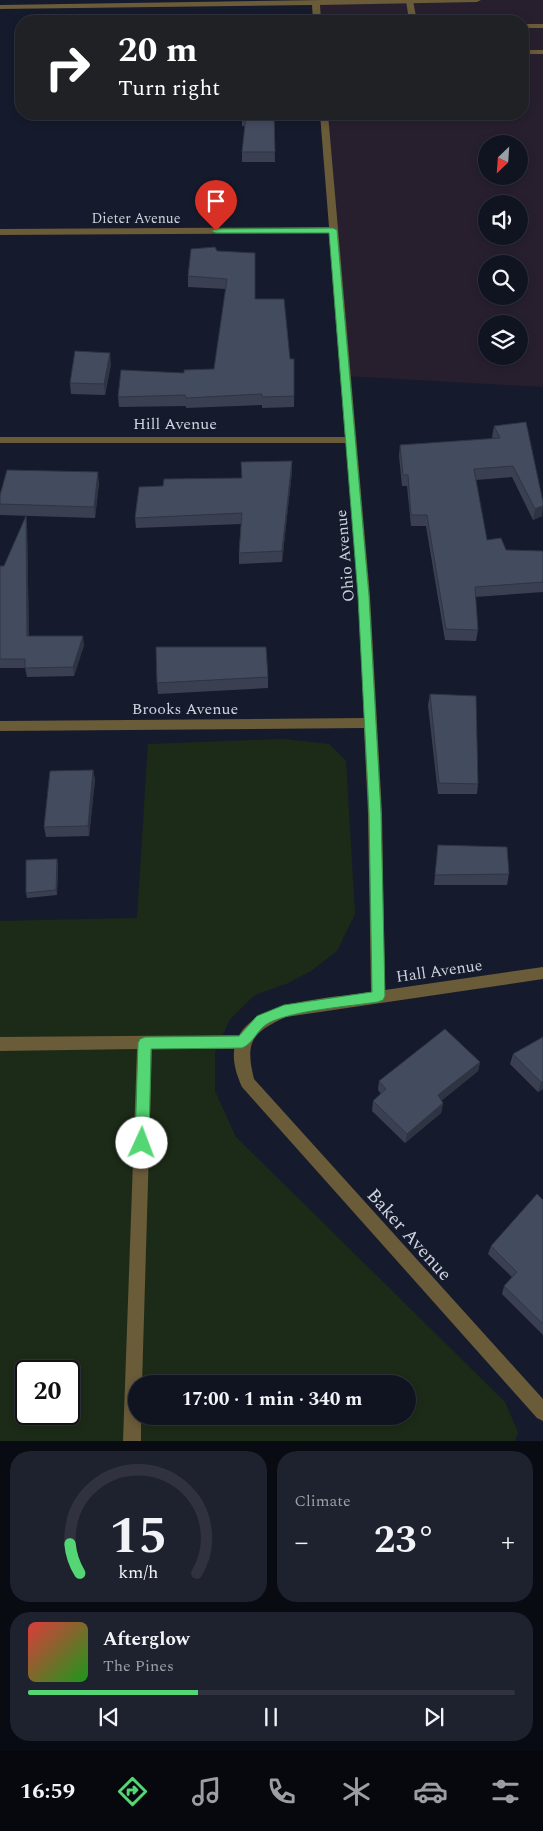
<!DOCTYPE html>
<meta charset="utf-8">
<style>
:root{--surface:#101421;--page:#1e212e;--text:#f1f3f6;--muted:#9c9ea5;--line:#30333f;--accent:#53d673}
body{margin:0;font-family:Spectral,serif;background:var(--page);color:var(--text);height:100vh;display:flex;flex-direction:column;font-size:19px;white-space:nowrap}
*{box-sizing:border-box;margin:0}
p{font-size:16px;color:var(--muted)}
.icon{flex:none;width:28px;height:28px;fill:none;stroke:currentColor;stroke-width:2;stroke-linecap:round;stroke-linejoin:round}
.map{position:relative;height:1441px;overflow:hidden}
.side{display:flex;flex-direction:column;gap:10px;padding:10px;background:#090b12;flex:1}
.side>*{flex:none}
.banner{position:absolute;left:15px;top:15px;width:514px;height:105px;border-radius:20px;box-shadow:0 2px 8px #0003,0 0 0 1px var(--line);background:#202124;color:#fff;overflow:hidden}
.needle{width:32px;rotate:205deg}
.tools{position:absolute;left:478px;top:135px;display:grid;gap:10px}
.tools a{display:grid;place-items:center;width:50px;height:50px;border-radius:50%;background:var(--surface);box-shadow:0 2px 8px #0003,0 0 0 1px var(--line);font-size:25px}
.speed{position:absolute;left:15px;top:1360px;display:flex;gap:10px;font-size:25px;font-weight:700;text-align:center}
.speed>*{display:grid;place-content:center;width:65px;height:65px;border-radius:50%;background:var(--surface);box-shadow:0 2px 8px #0003,0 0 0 1px var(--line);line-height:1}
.speed .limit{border:2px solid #111;border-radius:8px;background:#fff;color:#111}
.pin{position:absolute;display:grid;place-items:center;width:42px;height:42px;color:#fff;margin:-51px -21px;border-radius:50% 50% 50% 0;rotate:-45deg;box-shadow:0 0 5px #0007}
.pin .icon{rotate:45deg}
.me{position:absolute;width:55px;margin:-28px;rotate:2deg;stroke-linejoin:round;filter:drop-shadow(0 0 4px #0008)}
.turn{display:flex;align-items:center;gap:18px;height:105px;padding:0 20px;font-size:22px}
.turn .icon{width:65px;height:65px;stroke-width:2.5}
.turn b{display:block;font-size:35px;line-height:42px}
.big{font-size:38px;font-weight:700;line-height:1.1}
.side .card{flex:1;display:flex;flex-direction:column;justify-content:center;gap:8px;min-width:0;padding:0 18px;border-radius:20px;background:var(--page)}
.side .dial{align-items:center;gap:0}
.dial svg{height:130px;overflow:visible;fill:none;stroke:var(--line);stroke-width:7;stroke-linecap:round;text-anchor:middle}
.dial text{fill:var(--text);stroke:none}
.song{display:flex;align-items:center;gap:15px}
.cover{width:60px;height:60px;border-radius:8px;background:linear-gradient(135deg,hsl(0 70% 55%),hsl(120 70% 35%))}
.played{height:5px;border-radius:2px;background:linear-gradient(90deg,var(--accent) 35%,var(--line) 35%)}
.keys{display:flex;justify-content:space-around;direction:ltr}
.heat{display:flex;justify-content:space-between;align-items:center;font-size:28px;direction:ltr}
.side .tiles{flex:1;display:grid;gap:10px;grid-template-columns:1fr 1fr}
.card:last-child{grid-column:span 2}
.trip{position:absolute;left:128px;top:1375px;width:288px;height:50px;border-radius:25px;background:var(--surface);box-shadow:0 2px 8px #0003,0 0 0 1px var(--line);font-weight:700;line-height:50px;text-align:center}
.dock{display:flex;height:80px;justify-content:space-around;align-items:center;background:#06080d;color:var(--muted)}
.dock .icon{width:35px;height:35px}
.dock .selected{color:var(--accent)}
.dock b{font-size:22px;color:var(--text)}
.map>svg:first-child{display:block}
.industrial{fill:#271f2e;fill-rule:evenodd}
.green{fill:#1c2b17;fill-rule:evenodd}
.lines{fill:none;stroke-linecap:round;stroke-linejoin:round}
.lane{fill:#6a5b39;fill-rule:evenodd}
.street{fill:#6a5b39;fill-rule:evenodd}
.wall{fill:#3a4051}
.shaded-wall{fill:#2f3442}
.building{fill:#434b5e;stroke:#2f3442}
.route{fill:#53d673;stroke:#368b4b}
.labels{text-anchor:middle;stroke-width:5;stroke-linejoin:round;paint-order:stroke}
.far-street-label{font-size:14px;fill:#cdd2dd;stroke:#151b2c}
.street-label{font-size:16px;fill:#cdd2dd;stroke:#151b2c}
.near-street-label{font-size:19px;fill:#cdd2dd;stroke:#151b2c}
</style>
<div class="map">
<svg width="543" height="1441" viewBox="0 0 543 1441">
<rect width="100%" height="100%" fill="#151b2c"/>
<path class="industrial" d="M315 0H543V387L345 376 324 114H522V21H317ZM486 144H519V176H486ZM486 204H519V236H486ZM486 264H519V296H486ZM486 324H519V356H486Z"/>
<path class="green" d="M283 739 329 744 346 761 355 914 337 951 311 971 286 984 255 995 230 1019 215 1052V1091L236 1137 505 1402 518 1432 515 1441H0V921L137 918 148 744ZM26 1371H69V1414H26ZM136 1384H406V1416H136Z"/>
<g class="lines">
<g class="lane">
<polygon points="406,0 413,1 417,21 409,21"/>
<rect x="522" y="24" width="21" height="4"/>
<rect x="522" y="50" width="21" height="4"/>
<polygon points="242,1035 247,1037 249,1042 247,1047 242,1049 152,1049 142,1384 136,1384 136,1416 141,1416 141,1441 123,1441 137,1049 0,1051 0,1037"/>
</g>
<g class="street">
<polygon points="322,0 481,0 477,2 320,5 321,21 313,21 312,5 0,9 0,5"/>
<path d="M320 114H328L370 596 382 813 385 990 543 967V979L286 1017C251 1033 245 1042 254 1079L543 1399V1421L537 1418 242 1087C202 1001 319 1000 371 992L368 813 364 728 0 731V721L364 718 358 596 346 443H0V437H345L329 233 0 235V229L329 227Z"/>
</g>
</g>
<g class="wall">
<polygon points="242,114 274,114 275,162 242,162 242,152 245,126 242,126"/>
<polygon points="217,251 255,299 290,359 294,359 294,407 262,408 262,405 186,408 186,406 119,407 118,397 184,373 214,369 226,289 188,287 188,276"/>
<polygon points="111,364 105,395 71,394 70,383"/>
<polygon points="494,426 542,516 533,520 512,477 476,480 487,540 506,550 543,551 543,592 475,597 478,630 476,641 445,640 426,526 411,526 407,486 402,486 399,456 400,445 493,439 492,437"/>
<polygon points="292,461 292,471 282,562 239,564 239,553 241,524 136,528 135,518 163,486 242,478 241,462"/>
<polygon points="99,483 95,518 0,515 0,504"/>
<polygon points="26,516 27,526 29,636 84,645 74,676 27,677 25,668 0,668 0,566 4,566"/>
<polygon points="268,677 268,688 158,694 157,683"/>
<polygon points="430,694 478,784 477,794 438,794 428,705"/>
<polygon points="93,770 95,780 89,836 46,837 44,827"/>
<polygon points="438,845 509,874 507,885 434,885"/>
<polygon points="57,859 58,865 57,895 27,898 26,893"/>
<polygon points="543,1037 543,1089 538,1092 510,1064 513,1054"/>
<polygon points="480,1062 478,1071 441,1101 443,1103 441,1113 405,1143 372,1111 373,1101 381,1094 378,1090 379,1081"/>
<polygon points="543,1200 543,1335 502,1294 504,1286 512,1277 488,1254 491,1246"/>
</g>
<g class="shaded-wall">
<polygon points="110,353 111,364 105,395 104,384"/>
<polygon points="292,461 292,471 282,562 282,551"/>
<polygon points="98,472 99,483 95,518 94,507"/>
<polygon points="543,506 542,516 533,520 535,509"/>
<polygon points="26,516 27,526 29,645 27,636"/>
<polygon points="83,636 84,645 74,676 73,667"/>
<polygon points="93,770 95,780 89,836 88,826"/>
<polygon points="57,859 58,865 57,895 56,890"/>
<polygon points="480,1062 478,1071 436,1105 438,1095"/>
<polygon points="543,1081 543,1089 538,1092 541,1082"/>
<polygon points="443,1103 441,1113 405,1143 407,1134"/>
</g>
<g class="building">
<polygon points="170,18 204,18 204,21 169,21"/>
<polygon points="242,114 274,114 275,152 242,152 246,115 242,115"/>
<polygon points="215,247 217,251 255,253 255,299 284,299 290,359 294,359 294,396 262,397 262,394 186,398 185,395 118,397 121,370 184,373 184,370 214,369 227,279 188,276 191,249"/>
<polygon points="75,351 110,353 104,384 70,383"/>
<polygon points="526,422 543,502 543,506 535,509 513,466 474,469 487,540 501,538 506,550 543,551 543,582 475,587 478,630 446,629 427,515 411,515 408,475 403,475 400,445 500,438 494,426"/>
<polygon points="292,461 282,551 239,553 242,513 135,518 139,487 163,486 164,479 242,478 241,462"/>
<polygon points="7,470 98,472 94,507 0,504 0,495"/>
<polygon points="26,516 27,636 83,636 73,667 25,668 25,659 0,659 0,566 4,566"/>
<polygon points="156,647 266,647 268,677 157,683"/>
<polygon points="430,694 476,696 478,784 439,783"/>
<polygon points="93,770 88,826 44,827 50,771"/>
<polygon points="438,845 507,847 509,874 435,875"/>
<polygon points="57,859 56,890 26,893 26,860"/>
<polygon points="445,1029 480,1062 438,1095 443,1103 407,1134 373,1101 386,1089 379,1081"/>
<polygon points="543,1037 543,1081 541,1082 513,1054"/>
<polygon points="537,1194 543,1200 543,1324 504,1286 517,1272 491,1246"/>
</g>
<path class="route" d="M333 228 337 230 369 596 381 813 385 996 383 1000 378 1002C352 1006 288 1011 267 1024 257 1030 253 1044 242 1048L151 1049 149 1143 147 1147 142 1149 137 1147 135 1143 138 1043 140 1039 145 1037 239 1036 257 1016 284 1005 372 992 369 813 358 596 329 233H216L211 231 216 229Z"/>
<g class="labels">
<g class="far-street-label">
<text x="136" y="223">Dieter Avenue</text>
</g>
<g class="street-label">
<text x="175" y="429">Hill Avenue</text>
<text transform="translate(344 556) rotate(-95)" y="6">Ohio Avenue</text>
<text x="185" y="714">Brooks Avenue</text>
<text transform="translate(439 970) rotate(-8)" y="6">Hall Avenue</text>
</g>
<g class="near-street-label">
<text transform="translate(410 1234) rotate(48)" y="7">Baker Avenue</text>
</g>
</g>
</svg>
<div class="tools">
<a><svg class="needle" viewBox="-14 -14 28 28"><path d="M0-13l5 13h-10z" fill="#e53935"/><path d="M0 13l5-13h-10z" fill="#9c9ea5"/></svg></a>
<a><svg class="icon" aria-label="sound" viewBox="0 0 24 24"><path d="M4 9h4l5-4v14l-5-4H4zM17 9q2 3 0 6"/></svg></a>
<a><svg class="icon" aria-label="search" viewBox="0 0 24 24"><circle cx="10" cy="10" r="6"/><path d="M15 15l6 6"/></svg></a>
<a><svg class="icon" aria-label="layers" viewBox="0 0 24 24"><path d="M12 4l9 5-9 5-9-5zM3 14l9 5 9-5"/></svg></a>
</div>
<div class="speed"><div class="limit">20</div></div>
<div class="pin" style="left:216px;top:231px;background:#d93025"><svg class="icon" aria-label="arrive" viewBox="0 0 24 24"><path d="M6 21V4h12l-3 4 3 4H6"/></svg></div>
<svg class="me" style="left:142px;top:1143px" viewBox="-20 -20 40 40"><circle r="19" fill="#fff"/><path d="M0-13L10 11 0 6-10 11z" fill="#53d673"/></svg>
<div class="trip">17:00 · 1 min · 340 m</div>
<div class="banner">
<div class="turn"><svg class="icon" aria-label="right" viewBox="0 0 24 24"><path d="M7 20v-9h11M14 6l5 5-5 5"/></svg><div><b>20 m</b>Turn right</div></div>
</div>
</div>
<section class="side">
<div class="tiles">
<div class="card dial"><svg viewBox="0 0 100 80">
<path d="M14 69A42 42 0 1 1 86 69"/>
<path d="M14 69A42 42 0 0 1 8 51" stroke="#53d673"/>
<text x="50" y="56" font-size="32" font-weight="700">15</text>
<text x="50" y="72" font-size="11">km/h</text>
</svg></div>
<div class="card"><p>Climate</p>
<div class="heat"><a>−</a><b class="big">23°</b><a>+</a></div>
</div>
<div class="card">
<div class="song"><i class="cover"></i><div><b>Afterglow</b><p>The Pines</p></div></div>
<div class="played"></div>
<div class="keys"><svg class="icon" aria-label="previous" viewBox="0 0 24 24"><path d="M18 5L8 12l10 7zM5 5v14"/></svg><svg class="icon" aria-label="pause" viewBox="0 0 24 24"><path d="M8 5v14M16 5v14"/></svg><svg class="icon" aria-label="next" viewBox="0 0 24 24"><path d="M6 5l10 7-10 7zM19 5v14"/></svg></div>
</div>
</div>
</section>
<nav class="dock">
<b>16:59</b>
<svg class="icon selected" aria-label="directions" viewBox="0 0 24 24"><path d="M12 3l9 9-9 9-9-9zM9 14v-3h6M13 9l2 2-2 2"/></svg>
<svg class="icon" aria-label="music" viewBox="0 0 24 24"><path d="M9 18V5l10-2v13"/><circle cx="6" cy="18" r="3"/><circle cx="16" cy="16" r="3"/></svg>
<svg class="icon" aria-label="phone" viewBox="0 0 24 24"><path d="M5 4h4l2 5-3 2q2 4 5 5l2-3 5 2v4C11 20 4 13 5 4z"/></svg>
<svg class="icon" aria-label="climate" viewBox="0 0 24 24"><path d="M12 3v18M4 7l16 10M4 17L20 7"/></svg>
<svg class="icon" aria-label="car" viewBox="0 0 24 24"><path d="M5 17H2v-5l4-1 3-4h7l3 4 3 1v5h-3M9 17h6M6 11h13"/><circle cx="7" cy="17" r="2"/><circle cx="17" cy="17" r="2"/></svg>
<svg class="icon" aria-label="filters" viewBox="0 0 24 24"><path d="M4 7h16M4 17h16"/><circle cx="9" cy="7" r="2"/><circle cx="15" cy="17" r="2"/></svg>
</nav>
